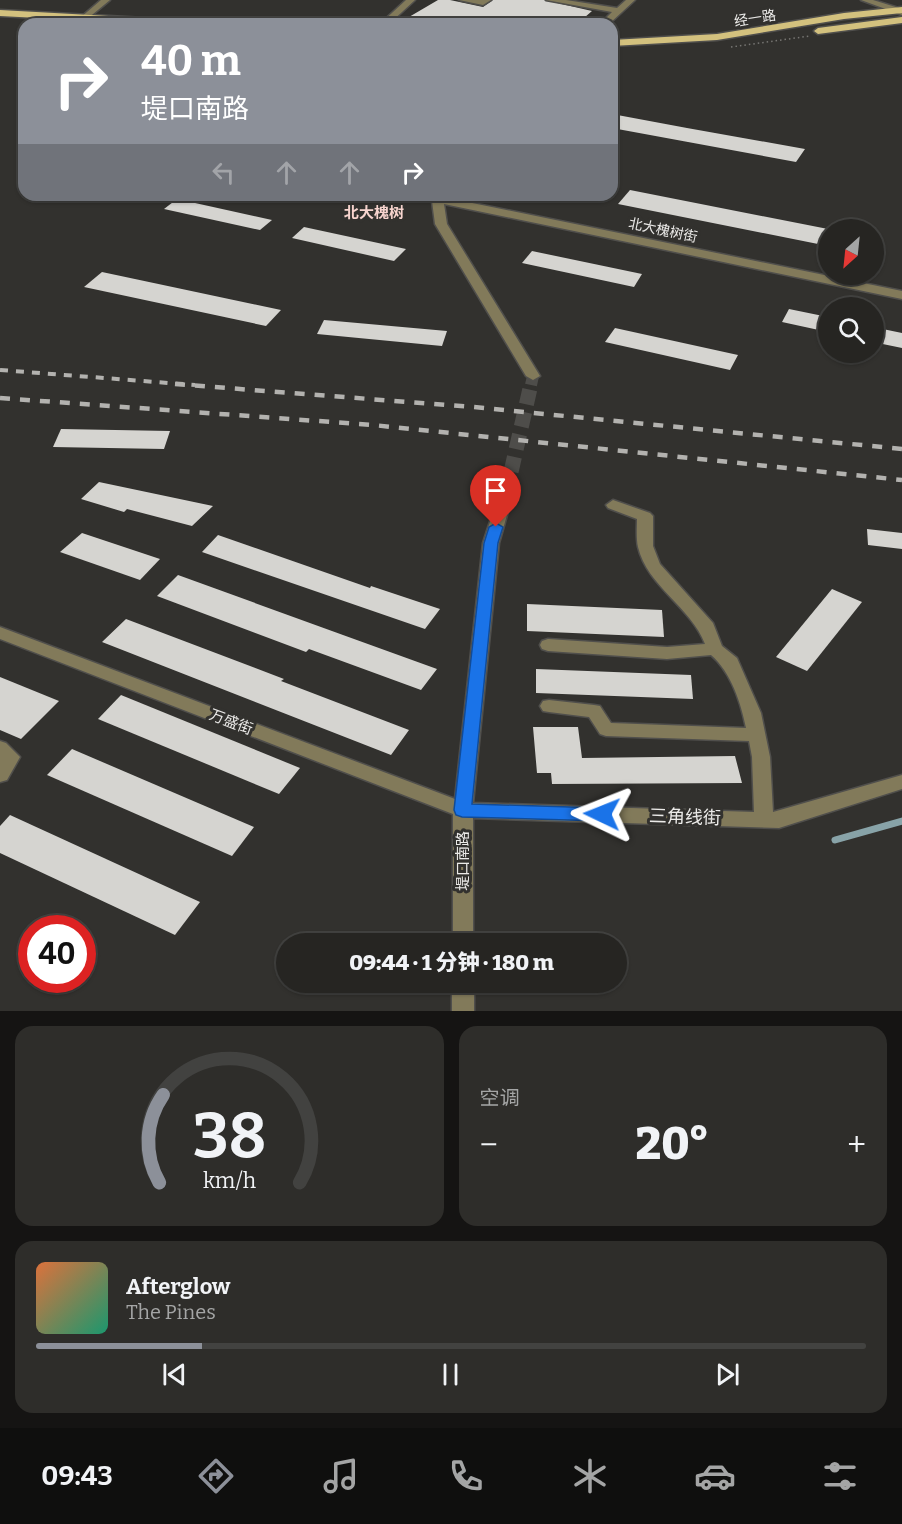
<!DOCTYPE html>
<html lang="zh">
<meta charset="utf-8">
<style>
:root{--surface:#262522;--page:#2e2d2a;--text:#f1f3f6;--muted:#a4a5a5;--line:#424240;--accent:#8c9099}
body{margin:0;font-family:Bitter,"Noto Sans SC",serif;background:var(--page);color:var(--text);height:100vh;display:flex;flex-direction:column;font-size:22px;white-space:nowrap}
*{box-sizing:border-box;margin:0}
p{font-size:20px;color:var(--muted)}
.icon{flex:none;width:33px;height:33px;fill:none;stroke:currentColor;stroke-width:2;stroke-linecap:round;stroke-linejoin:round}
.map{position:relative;height:1011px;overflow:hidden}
.details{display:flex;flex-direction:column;gap:15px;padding:15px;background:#151413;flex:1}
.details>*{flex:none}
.banner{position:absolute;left:18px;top:18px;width:600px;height:183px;border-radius:18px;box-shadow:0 2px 4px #0004,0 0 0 2px var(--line);background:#8c9099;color:#fff;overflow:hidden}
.needle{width:39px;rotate:207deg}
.tools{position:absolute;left:818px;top:219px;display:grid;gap:12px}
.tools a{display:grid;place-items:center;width:66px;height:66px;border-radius:50%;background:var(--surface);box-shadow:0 2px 4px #0004,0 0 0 2px var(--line);font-size:30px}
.speed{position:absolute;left:18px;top:915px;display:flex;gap:12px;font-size:30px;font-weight:700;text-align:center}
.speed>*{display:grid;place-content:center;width:78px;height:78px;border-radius:50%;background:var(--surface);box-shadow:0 2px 4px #0004,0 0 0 2px var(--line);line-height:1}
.speed .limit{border:9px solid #d22;background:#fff;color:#111}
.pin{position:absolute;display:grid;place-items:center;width:51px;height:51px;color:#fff;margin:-62px -26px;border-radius:50% 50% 50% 0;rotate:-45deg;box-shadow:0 0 6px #0007}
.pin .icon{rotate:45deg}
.me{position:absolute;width:66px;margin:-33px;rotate:272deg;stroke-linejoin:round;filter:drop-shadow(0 0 4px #0008)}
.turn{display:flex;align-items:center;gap:21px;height:126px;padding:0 24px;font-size:27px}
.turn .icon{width:78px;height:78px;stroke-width:2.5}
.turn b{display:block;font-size:42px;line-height:51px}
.lanes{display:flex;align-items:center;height:57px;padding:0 24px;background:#0003;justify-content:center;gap:30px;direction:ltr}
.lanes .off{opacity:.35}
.big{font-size:45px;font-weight:800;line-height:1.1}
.details .tile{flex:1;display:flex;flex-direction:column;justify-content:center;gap:9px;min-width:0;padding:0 21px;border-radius:18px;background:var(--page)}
.details .dial{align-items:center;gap:0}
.dial svg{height:156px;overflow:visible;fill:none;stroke:var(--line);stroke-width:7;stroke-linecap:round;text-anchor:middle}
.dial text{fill:var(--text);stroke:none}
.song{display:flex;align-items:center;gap:18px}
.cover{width:72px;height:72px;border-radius:9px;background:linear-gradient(135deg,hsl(20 70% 55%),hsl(160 70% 35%))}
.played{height:6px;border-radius:3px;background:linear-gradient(90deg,var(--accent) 20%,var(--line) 20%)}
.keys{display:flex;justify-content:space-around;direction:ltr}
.heat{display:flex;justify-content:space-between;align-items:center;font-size:33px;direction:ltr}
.details .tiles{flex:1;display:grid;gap:15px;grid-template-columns:1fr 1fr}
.tile:last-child{grid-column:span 2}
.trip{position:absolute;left:276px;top:933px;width:351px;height:60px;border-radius:30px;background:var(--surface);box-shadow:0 2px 4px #0004,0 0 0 2px var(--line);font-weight:800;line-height:60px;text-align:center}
.dock{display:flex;height:96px;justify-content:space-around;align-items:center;background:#0f0f0e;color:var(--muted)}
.dock .icon{width:42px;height:42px}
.dock .selected{color:var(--accent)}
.dock b{font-size:27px;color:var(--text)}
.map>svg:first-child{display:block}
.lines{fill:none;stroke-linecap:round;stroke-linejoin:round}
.stream{stroke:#88a3a8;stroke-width:7}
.building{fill:#d5d4d0}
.minor-tunnel-far1{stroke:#4e4d4a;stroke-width:12;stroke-dasharray:12 6;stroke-linecap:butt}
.minor-tunnel{stroke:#4e4d4a;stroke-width:15;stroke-dasharray:15 8;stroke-linecap:butt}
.minor-casing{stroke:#504f4c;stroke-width:3}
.major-casing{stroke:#504f4c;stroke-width:3}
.path{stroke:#777673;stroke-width:1.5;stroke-dasharray:1.5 3;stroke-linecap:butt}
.minor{fill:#827a5a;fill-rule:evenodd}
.major{fill:#d3c17e;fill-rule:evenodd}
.rail-far1{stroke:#b3b2af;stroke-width:4;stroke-dasharray:8 8;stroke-linecap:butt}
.rail{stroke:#b3b2af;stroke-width:4.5;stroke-dasharray:10 10;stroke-linecap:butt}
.route{fill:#1a73e8;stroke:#114b97;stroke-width:1.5}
.labels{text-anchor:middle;stroke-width:6;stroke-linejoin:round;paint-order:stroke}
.far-street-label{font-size:14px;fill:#ebeae8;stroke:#32312e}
.far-quarter-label{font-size:15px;font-weight:bold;fill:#f7d4ce;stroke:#32312e}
.street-label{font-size:15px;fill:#ebeae8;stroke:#32312e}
.near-street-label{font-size:18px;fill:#ebeae8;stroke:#32312e}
</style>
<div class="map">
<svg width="902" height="1011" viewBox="0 0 902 1011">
<rect width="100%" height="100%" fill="#32312e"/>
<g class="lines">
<polyline class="stream" points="835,840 902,821"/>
</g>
<g class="building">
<polygon points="438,0 450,0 483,7 493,0 544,0 592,11 577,24 397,24"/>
<polygon points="612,114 687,128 805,149 796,162 612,128"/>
<polygon points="630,190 828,229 828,246 618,204"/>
<polygon points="177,199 272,220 260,230 164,209"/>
<polygon points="304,227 406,249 394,261 292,238"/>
<polygon points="532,251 642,274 634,287 522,263"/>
<polygon points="102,272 281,310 266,326 84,287"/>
<polygon points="789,309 828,317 828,332 782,322"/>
<polygon points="324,320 447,331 442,346 317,334"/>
<polygon points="873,327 902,333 902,348 873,342"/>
<polygon points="615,328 738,355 730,370 605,342"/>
<polygon points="61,429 170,431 164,449 53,447"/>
<polygon points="99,482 213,506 192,526 127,509 124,512 81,499"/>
<polygon points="867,529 902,533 902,549 868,545"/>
<polygon points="82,533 160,559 140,580 60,552"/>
<polygon points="218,535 370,588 371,586 440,609 425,629 202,552"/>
<polygon points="178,575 343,635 437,669 421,690 309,649 306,652 157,596"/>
<polygon points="832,589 862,602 807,671 776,657"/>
<polygon points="527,604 662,610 664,637 527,631"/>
<polygon points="126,619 284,679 281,681 409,730 391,755 102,642"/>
<polygon points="536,669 691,675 693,699 536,693"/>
<polygon points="0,677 59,701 21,739 0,730"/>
<polygon points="121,695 300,768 279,794 98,719"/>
<polygon points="533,727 578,727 582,758 735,756 742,783 552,784 551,773 537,773"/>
<polygon points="72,749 254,827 232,856 47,775"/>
<polygon points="10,815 200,902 175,935 0,853 0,826"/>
</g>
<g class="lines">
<polyline class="minor-tunnel-far1" points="531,385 533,376"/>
<polyline class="minor-tunnel" points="506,494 531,384"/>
<g class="minor-casing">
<g id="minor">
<polygon points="101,0 110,0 81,24 73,24"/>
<polygon points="406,0 415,0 389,24 380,24"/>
<polygon points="459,0 491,0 483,5"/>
<polygon points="546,0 566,0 617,8 626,0 635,0 609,24 600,24 612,12"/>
<polygon points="861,0 873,0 902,9 902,15"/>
<polygon points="412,195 442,195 443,197 902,291 902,299 444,204 447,224 540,376 533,380 526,376 435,224 432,201"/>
<path d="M506 489 513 494 499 543 473 803 754 812 752 757 749 741 606 736 600 734 589 717 549 712 543 711 540 706 543 701 549 700 594 705 600 706 611 723 746 728C741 703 731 672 711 655L667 659 548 651 542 649 540 645 542 641 548 639 667 647 705 644C691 607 647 586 638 547 636 538 637 527 637 519L608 508 606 505 613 500 650 513 653 516V546L660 564 713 623 722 646 737 658 761 713 770 757 773 812 902 775V789L779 828 473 818V944H453V814L0 639V627L455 799 483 543 499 494Z"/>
<polygon points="0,741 6,743 20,757 7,780 0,782"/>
<rect x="452" y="982" width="22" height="29"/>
</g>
</g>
<g class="major-casing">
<g id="major">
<polygon points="902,7 902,13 844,19 717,40 612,46 612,40 717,34 844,13"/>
<polygon points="0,10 199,21 203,24 153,24 0,16"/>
<polygon points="902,17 902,23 818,34 814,31 818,28"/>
</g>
</g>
<g class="path">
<polyline points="209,21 267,24"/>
<polyline points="731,47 810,36"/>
</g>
<use href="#minor" class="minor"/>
<use href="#major" class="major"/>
<polyline class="rail-far1" points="0,370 195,385"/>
<g class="rail">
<polyline points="175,384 473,407 902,449"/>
<polyline points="0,398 373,425 902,480"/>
</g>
</g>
<polygon class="route" points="496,523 503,527 498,543 472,804 602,808 608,810 610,814 608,819 602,821 462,817 456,815 454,810 484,543 489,527"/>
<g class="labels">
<g class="far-street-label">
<text transform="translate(755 18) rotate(-9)" y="5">经一路</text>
<text transform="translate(663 230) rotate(12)" y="5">北大槐树街</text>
</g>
<g class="far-quarter-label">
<text x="374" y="218">北大槐树</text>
</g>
<g class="street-label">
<text transform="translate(231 722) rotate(21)" y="5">万盛街</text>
<text transform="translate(463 861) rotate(-90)" y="5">堤口南路</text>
</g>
<g class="near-street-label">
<text transform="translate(685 817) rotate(2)" y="6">三角线街</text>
</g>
</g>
</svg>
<div class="tools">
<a><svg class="needle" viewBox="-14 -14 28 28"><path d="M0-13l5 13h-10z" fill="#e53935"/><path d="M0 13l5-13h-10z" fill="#a4a5a5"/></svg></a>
<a><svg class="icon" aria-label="search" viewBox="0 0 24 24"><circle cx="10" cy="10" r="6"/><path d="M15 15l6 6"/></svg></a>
</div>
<div class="speed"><div class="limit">40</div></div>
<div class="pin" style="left:496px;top:527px;background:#d93025"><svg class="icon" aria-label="arrive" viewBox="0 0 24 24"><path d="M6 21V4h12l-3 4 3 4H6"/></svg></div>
<svg class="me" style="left:602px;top:814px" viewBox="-20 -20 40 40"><path d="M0-17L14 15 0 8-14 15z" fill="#1a73e8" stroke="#fff" stroke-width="4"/></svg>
<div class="trip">09:44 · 1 分钟 · 180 m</div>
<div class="banner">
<div class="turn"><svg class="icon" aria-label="right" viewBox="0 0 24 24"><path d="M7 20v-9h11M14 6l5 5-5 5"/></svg><div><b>40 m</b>堤口南路</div></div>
<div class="lanes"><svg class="icon off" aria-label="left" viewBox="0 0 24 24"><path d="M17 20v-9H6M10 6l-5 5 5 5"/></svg><svg class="icon off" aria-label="ahead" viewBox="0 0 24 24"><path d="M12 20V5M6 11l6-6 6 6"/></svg><svg class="icon off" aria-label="ahead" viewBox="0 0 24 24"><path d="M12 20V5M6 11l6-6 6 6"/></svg><svg class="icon" aria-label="right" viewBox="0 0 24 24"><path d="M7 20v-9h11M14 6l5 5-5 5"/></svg></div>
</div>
</div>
<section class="details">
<div class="tiles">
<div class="tile dial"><svg viewBox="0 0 100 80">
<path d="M14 69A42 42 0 1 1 86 69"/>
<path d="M14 69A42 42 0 0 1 16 24" stroke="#8c9099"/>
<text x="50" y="56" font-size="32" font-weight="700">38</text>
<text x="50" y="72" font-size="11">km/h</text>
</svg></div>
<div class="tile"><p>空调</p>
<div class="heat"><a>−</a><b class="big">20°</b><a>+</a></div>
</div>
<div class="tile">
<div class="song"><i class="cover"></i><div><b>Afterglow</b><p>The Pines</p></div></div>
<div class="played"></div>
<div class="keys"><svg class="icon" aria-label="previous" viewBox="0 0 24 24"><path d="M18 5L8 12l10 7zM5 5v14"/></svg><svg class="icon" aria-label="pause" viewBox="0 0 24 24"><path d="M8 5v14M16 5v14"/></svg><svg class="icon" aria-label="next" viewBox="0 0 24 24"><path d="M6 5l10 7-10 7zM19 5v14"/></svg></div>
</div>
</div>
</section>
<nav class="dock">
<b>09:43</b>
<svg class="icon selected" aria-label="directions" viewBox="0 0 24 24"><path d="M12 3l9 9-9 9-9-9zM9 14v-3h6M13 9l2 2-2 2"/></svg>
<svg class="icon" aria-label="music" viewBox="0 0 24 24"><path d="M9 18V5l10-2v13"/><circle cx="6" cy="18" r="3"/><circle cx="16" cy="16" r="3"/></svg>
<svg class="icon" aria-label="phone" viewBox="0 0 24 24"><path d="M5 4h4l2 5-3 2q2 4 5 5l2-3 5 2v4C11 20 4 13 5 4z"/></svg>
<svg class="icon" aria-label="climate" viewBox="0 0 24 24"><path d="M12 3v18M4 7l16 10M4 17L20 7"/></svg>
<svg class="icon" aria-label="car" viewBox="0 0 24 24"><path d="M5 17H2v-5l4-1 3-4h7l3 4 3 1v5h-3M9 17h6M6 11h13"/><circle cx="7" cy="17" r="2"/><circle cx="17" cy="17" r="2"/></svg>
<svg class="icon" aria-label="filters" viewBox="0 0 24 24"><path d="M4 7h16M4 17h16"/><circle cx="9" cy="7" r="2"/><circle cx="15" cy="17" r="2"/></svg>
</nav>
